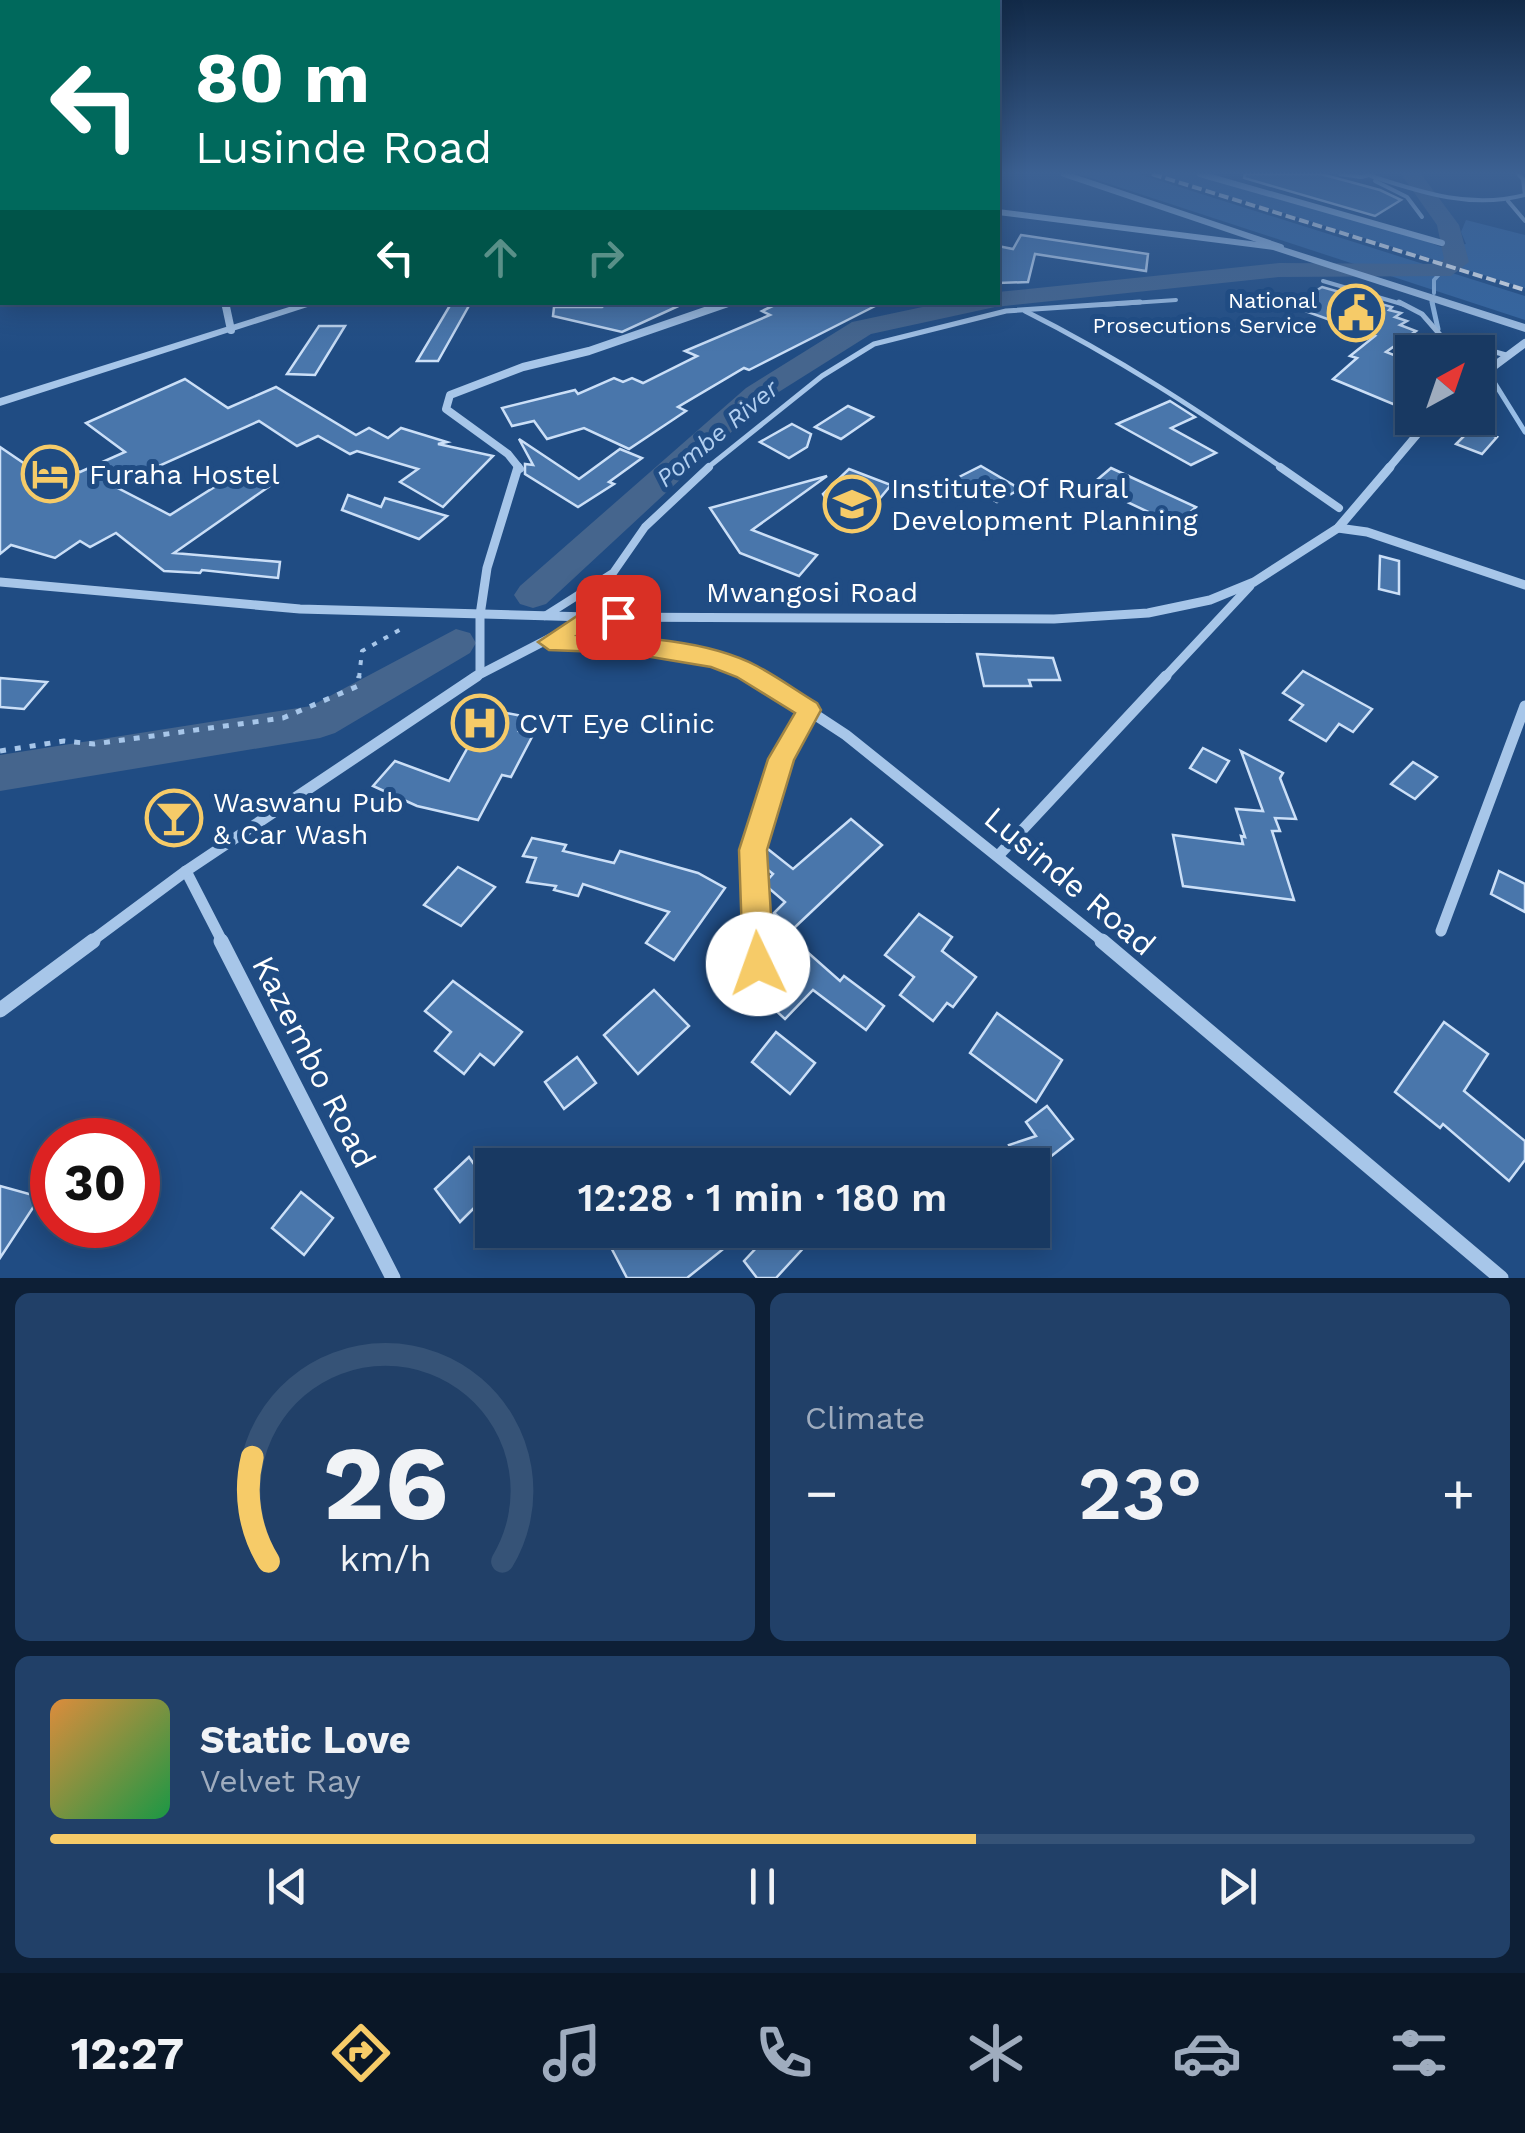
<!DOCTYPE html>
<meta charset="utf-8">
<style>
:root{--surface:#183962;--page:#214068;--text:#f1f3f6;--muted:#9facbe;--line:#365377;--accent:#f6cb68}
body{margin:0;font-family:"Work Sans",sans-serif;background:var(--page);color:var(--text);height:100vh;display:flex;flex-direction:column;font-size:38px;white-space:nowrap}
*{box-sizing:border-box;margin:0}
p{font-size:32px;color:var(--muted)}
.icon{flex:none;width:55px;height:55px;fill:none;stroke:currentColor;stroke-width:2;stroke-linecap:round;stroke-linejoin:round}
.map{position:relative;height:1278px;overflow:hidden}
.panel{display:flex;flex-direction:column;gap:15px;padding:15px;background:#0d1f36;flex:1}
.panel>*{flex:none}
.top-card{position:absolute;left:0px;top:0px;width:1000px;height:305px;box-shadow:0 5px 25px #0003,0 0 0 2px var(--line);background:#00695c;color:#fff;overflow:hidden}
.needle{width:65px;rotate:40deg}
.fabs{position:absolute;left:1395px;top:335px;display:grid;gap:20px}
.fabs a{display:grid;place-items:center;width:100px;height:100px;border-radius:0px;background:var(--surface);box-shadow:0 5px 25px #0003,0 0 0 2px var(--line);font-size:50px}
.speed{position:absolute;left:30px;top:1118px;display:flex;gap:20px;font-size:50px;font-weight:700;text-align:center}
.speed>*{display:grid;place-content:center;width:130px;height:130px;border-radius:50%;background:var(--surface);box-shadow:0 5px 25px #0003,0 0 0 2px var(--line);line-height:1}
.speed .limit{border:15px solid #d22;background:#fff;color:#111}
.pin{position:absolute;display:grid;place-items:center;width:85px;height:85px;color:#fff;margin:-42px;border-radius:20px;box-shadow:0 5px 15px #0006}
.me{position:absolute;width:110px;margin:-55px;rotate:357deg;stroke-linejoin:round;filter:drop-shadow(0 0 8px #0008)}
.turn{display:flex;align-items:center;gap:35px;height:210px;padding:0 30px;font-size:45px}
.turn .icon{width:130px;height:130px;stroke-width:2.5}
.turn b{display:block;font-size:70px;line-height:85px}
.lanes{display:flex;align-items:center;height:95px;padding:0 30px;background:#0003;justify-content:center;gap:50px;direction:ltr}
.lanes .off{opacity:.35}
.big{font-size:75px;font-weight:600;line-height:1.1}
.panel .card{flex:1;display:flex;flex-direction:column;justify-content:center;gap:15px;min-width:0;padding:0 35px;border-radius:15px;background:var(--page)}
.panel .dial{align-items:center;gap:0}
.dial svg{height:260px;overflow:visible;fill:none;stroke:var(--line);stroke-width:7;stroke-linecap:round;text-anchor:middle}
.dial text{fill:var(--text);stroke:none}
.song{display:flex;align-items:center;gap:30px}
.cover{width:120px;height:120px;border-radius:15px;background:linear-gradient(135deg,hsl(30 70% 55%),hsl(140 70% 35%))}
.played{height:10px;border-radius:5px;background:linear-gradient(90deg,var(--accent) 65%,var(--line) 65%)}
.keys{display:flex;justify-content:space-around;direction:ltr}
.heat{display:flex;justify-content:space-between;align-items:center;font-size:55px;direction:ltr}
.panel .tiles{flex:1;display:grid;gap:15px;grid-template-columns:1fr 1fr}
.card:last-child{grid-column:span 2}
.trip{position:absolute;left:475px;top:1148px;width:575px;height:100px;border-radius:0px;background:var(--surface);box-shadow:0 5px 25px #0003,0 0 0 2px var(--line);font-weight:600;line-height:100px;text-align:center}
.tabs{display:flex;height:160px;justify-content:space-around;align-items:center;background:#0a1727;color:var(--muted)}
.tabs .icon{width:70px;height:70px}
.tabs .selected{color:var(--accent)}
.tabs b{font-size:45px;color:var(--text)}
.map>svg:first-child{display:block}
.green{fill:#3466a1}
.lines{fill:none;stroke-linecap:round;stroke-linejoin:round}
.stream-far1{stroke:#9bc1ea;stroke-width:4}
.stream{stroke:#9bc1ea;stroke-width:5}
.river{fill:#45658d;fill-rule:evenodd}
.building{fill:#4976ab;stroke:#cbdff7;stroke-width:2.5}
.path-far1{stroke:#a7c6e9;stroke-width:4;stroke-dasharray:5 8;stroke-linecap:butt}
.path{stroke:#a7c6e9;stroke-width:5;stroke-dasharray:6 9;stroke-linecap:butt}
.service-far2{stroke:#a7c6e9;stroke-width:4}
.service-far1{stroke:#a7c6e9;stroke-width:5}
.service{stroke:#a7c6e9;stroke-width:8}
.minor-far4{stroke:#a7c6e9;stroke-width:6}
.minor-far3{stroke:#a7c6e9;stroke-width:8}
.minor-far2{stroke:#a7c6e9;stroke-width:9}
.minor-far1{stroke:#a7c6e9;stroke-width:11}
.minor{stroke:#a7c6e9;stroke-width:15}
.tertiary{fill:#a7c6e9;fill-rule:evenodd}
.rail{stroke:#fff;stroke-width:4;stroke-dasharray:10 4;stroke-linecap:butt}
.route{fill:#f6cb68;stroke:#a08444;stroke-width:2.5}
.labels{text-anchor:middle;stroke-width:10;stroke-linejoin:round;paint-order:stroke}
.far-poi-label{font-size:22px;fill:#fff;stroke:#204c83;text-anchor:end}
.far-water-label{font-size:25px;font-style:italic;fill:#b2cff0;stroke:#204c83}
.poi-label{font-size:28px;fill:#fff;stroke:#204c83;text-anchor:start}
.street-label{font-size:28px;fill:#fff;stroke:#204c83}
.near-street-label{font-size:32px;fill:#fff;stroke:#204c83}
</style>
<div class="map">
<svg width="1525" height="1278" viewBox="0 0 1525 1278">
<rect width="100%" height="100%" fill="#204c83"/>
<g class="green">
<polygon points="1079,174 1138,174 1525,296 1525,320"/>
<polygon points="1158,174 1207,174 1379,223 1441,247 1466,244 1461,232 1466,220 1525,235 1525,288"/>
</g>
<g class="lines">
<g class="stream-far1">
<polyline points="1434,293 1434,280 1442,271"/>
<polyline points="1432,301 1433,305"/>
</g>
<g class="stream">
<polyline points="1432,302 1438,329"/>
<polyline points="1441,341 1451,352"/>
<polyline points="1489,374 1525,432"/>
</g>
<g class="river">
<polygon points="1401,174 1421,174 1459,225 1469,262 1451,276 1279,277 995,307 871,334 766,400 546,604 533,608 520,604 514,595 520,586 746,388 852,322 946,302 998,302 998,292 1279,263 1437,264 1444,259 1437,225"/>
<polygon points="456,629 470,633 476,643 470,653 335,733 320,738 0,791 0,755 311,706"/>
</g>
</g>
<g class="building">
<polygon points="1245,174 1321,174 1380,190 1401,200 1375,216 1244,178"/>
<polygon points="1021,235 1148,254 1146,271 1035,254 1028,282 998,283 998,246 1013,249"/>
<polygon points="1322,287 1392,307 1389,310 1401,313 1395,317 1407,321 1400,325 1416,331 1386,352 1412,362 1412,385 1393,404 1333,379 1357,358 1350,356 1375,336 1291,306"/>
<polygon points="452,302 471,302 438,361 417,361"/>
<polygon points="608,302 687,302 622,332 553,316 554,307 602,307"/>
<polygon points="781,302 883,302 749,370 744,368 678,407 686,411 629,449 584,428 547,439 534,421 512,426 502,408 575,390 578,394 614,378 623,382 632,378 643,383 697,356 685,351 770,315 762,311"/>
<polygon points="319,326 345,326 315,375 287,374"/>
<polygon points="185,379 228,408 276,387 356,435 369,428 388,438 401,428 447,442 438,444 493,456 443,507 400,482 418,469 357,451 350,454 318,436 297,446 259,421 114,486 170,515 240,471 274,483 174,553 280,562 278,578 202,570 200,573 164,571 116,533 90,547 80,541 55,558 11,545 0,554 0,447 31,468 55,457 80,472 125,452 86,423"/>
<polygon points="1170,401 1195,417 1171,428 1216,453 1191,465 1117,424"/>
<polygon points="848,406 873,417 841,439 815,427"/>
<polygon points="792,424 811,434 807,447 789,458 760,442"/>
<polygon points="1472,428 1497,437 1482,454 1456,444"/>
<polygon points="519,439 579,479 620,449 642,458 609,482 614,484 578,507 525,474 525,464 533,465"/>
<polygon points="981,466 1020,489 997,502 957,478"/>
<polygon points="1111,468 1196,507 1176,525 1091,485"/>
<polygon points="849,469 891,485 866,515 849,517 833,512 823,494"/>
<polygon points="827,476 752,530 817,555 799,576 740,553 710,508"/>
<polygon points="348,495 381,507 385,498 447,516 419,539 342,510"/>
<polygon points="1380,556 1399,561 1399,594 1379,589"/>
<polygon points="977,654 1053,658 1060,680 1029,680 1031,686 984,686"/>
<polygon points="1303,671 1372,709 1353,732 1339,724 1326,741 1290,720 1303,705 1283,693"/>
<polygon points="0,678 47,682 24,709 0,707"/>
<polygon points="475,707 527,717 519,731 534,733 511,777 502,775 478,820 417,806 373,786 395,761 449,781 478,729 463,727"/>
<polygon points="1203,748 1229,761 1216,782 1190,768"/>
<polygon points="1241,751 1283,773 1280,778 1296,819 1275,818 1280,831 1272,831 1294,900 1183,886 1173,835 1243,844 1241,836 1245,837 1236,809 1263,811"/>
<polygon points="1413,762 1437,777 1415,799 1391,784"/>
<polygon points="851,819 882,845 793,929 774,913 785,902 764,884 773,874 763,866 764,846 793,869"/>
<polygon points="532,838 566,845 563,851 614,863 620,851 698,873 725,888 674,960 646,943 669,912 583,884 578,896 554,890 556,886 527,882 536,858 523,856"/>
<polygon points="458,867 495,887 461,926 424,905"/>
<polygon points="1499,871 1525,884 1525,912 1491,894"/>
<polygon points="919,914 952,937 942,951 976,977 953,1007 947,1003 933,1021 900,995 914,977 885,955"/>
<polygon points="805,950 840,981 844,976 884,1006 866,1030 813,990 785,1019 760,996"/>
<polygon points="453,981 522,1032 494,1065 480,1054 464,1074 435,1051 451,1032 425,1011"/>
<polygon points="654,990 689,1026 638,1074 604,1035"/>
<polygon points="997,1013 1062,1060 1036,1102 970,1053"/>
<polygon points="1444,1022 1488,1054 1464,1091 1525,1141 1525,1160 1509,1181 1443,1124 1440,1128 1395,1092"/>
<polygon points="776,1032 815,1063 790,1094 752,1062"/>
<polygon points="577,1057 596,1083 564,1109 545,1082"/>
<polygon points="1047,1106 1073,1139 1040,1165 1018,1165 1009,1145 1036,1136 1026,1122"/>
<polygon points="469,1157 492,1190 460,1222 435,1189"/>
<polygon points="0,1186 40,1197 0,1258"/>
<polygon points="301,1192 333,1218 304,1255 272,1228"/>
<polygon points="617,1230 717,1230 727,1246 687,1278 627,1278 606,1238"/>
<polygon points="773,1230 797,1230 808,1243 776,1278 757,1278 744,1261"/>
</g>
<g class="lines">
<polyline class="path-far1" points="359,678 362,651 403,628"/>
<polyline class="path" points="0,751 64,741 94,744 283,718 358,686 359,676"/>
<g class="service-far2">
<polyline points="1340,174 1361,177 1373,174"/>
<path d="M1371 176C1423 193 1471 209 1525 195L1523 179 1518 174"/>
<polyline points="1375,181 1407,197 1422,217"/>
<polyline points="1508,201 1525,221"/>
<polyline points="1323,281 1405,305"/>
<polyline points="1102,305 1176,300"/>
</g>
<g class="service-far1">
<polyline points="1399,302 1422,314 1442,337 1506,355"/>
<path d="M1025 311C1117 357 1199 411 1284 469"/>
<polyline points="706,469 822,376 874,344 1006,311 1140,302"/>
</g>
<g class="service">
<polyline points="1280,467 1339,508"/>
<polyline points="545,616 613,573 645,527 709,467"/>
</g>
<g class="minor-far4">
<polyline points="1064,174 1281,247"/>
<polyline points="1200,174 1442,243"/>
<polyline points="724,305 732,302"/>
</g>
<g class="minor-far3">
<polyline points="225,302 231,330"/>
<polyline points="1478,378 1525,343"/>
<polyline points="520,469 508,454 446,409 450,395 523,367 589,351 731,302"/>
<polyline points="1388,469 1431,418"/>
</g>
<g class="minor-far2">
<polyline points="1338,528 1367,532 1525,585"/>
<polyline points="0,582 300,609 588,617"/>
<path d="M550 641C622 644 695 646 761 678"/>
<polyline points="480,674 480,615 487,568 518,467"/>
<polyline points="473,678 591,617 1054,619 1148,613 1210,600 1254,582 1338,528 1390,467"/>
<polyline points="1164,678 1250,586"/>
</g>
<g class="minor-far1">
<polyline points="756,676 846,735 1105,943"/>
<polyline points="998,856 1166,676"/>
<polyline points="186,871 223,943"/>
<polyline points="1441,931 1525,706"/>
<polyline points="89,943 186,871 477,676"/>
<polyline points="758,943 753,849 781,759 809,710"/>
</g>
<g class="minor">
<polyline points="221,941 393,1278"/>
<polyline points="758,941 759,964"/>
<polyline points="1102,941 1501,1278"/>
<polyline points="0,1010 93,941"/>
</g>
<g class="tertiary">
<polygon points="998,209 1274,244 1525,324 1525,332 1273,250 998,215"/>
<polygon points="305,302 323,302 0,406 0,398"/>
</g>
<polyline class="rail" points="1152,174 1525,290"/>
</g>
<linearGradient id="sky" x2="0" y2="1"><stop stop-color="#122a48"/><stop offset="0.49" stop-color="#3c6193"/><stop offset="1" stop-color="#3c6193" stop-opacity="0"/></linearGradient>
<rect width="1525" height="353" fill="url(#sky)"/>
<path class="route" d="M618 609 625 611 629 617 625 622 595 625 578 635C635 637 705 639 757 666 778 677 797 691 817 703L821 710 794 760 767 850 774 964 769 974 758 979 748 974 743 964 739 850 768 759 795 713 737 677 711 667 627 653 549 650 538 642 583 612Z"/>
<defs>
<g id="civic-ring" transform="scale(2.875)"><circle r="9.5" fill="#204c83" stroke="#f6cb68" stroke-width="1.5"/><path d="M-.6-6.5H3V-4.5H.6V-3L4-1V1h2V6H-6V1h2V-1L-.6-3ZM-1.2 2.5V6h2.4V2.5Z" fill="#f6cb68"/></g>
<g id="hotel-ring" transform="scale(2.875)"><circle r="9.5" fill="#204c83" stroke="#f6cb68" stroke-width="1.5"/><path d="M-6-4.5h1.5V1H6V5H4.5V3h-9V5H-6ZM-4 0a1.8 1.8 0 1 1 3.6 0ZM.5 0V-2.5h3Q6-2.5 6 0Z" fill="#f6cb68"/></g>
<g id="university-ring" transform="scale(2.875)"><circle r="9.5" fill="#204c83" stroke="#f6cb68" stroke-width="1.5"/><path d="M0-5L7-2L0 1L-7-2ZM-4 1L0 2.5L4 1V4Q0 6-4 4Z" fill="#f6cb68"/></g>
<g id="hospital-ring" transform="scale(2.875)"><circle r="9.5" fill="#204c83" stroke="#f6cb68" stroke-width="1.5"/><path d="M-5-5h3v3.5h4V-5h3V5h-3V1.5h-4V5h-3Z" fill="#f6cb68"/></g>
<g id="bar-ring" transform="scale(2.875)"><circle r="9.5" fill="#204c83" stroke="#f6cb68" stroke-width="1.5"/><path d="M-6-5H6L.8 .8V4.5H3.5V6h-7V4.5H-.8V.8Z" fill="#f6cb68"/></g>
</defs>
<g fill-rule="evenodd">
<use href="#civic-ring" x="1356" y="313"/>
<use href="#hotel-ring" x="50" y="474"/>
<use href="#university-ring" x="852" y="504"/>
<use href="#hospital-ring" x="480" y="723"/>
<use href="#bar-ring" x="174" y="818"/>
</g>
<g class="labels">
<g class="far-poi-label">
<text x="1317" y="308">National<tspan x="1317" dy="25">Prosecutions Service</tspan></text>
</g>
<g class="far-water-label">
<text transform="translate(717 433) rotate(-40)" y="9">Pombe River</text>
</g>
<g class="poi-label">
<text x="89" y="484">Furaha Hostel</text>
<text x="891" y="498">Institute Of Rural<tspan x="891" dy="32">Development Planning</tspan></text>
<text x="519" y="733">CVT Eye Clinic</text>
<text x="213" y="812">Waswanu Pub<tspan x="213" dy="32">&amp; Car Wash</tspan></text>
</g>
<g class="street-label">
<text x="812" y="602">Mwangosi Road</text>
</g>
<g class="near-street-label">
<text transform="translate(1070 881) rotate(40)" y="11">Lusinde Road</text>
<text transform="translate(314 1062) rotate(63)" y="11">Kazembo Road</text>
</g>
</g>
</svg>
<div class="fabs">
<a><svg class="needle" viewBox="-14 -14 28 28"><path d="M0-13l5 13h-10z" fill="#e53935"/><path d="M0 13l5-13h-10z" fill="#9facbe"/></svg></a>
</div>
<div class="speed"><div class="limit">30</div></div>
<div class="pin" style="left:618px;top:617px;background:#d93025"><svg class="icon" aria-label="arrive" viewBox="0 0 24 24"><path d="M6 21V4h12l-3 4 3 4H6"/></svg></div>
<svg class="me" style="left:758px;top:964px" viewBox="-20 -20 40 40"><circle r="19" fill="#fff"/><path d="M0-13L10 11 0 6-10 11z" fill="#f6cb68"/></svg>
<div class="trip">12:28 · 1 min · 180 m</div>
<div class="top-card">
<div class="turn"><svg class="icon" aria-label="left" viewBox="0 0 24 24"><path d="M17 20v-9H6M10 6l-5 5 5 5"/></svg><div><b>80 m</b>Lusinde Road</div></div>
<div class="lanes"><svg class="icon" aria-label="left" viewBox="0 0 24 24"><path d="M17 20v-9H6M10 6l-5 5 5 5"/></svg><svg class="icon off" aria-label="ahead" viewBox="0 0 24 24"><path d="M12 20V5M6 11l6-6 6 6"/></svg><svg class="icon off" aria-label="right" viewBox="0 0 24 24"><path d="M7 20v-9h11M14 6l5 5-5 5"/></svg></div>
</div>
</div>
<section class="panel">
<div class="tiles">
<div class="card dial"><svg viewBox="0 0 100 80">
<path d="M14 69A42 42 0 1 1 86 69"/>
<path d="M14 69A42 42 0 0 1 9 37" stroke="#f6cb68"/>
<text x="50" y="56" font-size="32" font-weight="700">26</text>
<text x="50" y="72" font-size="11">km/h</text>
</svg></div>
<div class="card"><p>Climate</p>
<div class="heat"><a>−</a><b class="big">23°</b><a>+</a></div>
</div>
<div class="card">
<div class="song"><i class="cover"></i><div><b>Static Love</b><p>Velvet Ray</p></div></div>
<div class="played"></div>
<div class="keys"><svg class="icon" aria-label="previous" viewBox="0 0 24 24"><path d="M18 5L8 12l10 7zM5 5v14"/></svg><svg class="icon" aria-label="pause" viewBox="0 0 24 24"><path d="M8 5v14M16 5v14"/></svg><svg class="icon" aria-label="next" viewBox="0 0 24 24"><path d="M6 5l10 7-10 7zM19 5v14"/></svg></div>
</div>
</div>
</section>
<nav class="tabs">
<b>12:27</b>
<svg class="icon selected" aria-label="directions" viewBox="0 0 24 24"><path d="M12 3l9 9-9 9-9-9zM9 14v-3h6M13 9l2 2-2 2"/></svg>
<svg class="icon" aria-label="music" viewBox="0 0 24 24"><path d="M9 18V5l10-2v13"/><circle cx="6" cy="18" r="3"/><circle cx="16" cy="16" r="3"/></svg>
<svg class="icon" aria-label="phone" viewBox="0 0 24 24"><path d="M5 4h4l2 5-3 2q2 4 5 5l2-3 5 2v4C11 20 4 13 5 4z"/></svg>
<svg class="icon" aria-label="climate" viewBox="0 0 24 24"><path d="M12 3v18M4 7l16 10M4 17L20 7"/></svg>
<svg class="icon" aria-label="car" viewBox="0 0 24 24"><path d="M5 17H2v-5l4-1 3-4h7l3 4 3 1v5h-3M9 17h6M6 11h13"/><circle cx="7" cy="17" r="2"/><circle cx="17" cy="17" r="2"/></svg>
<svg class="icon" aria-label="filters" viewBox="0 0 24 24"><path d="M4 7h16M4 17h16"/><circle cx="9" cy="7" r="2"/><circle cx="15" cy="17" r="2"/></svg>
</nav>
